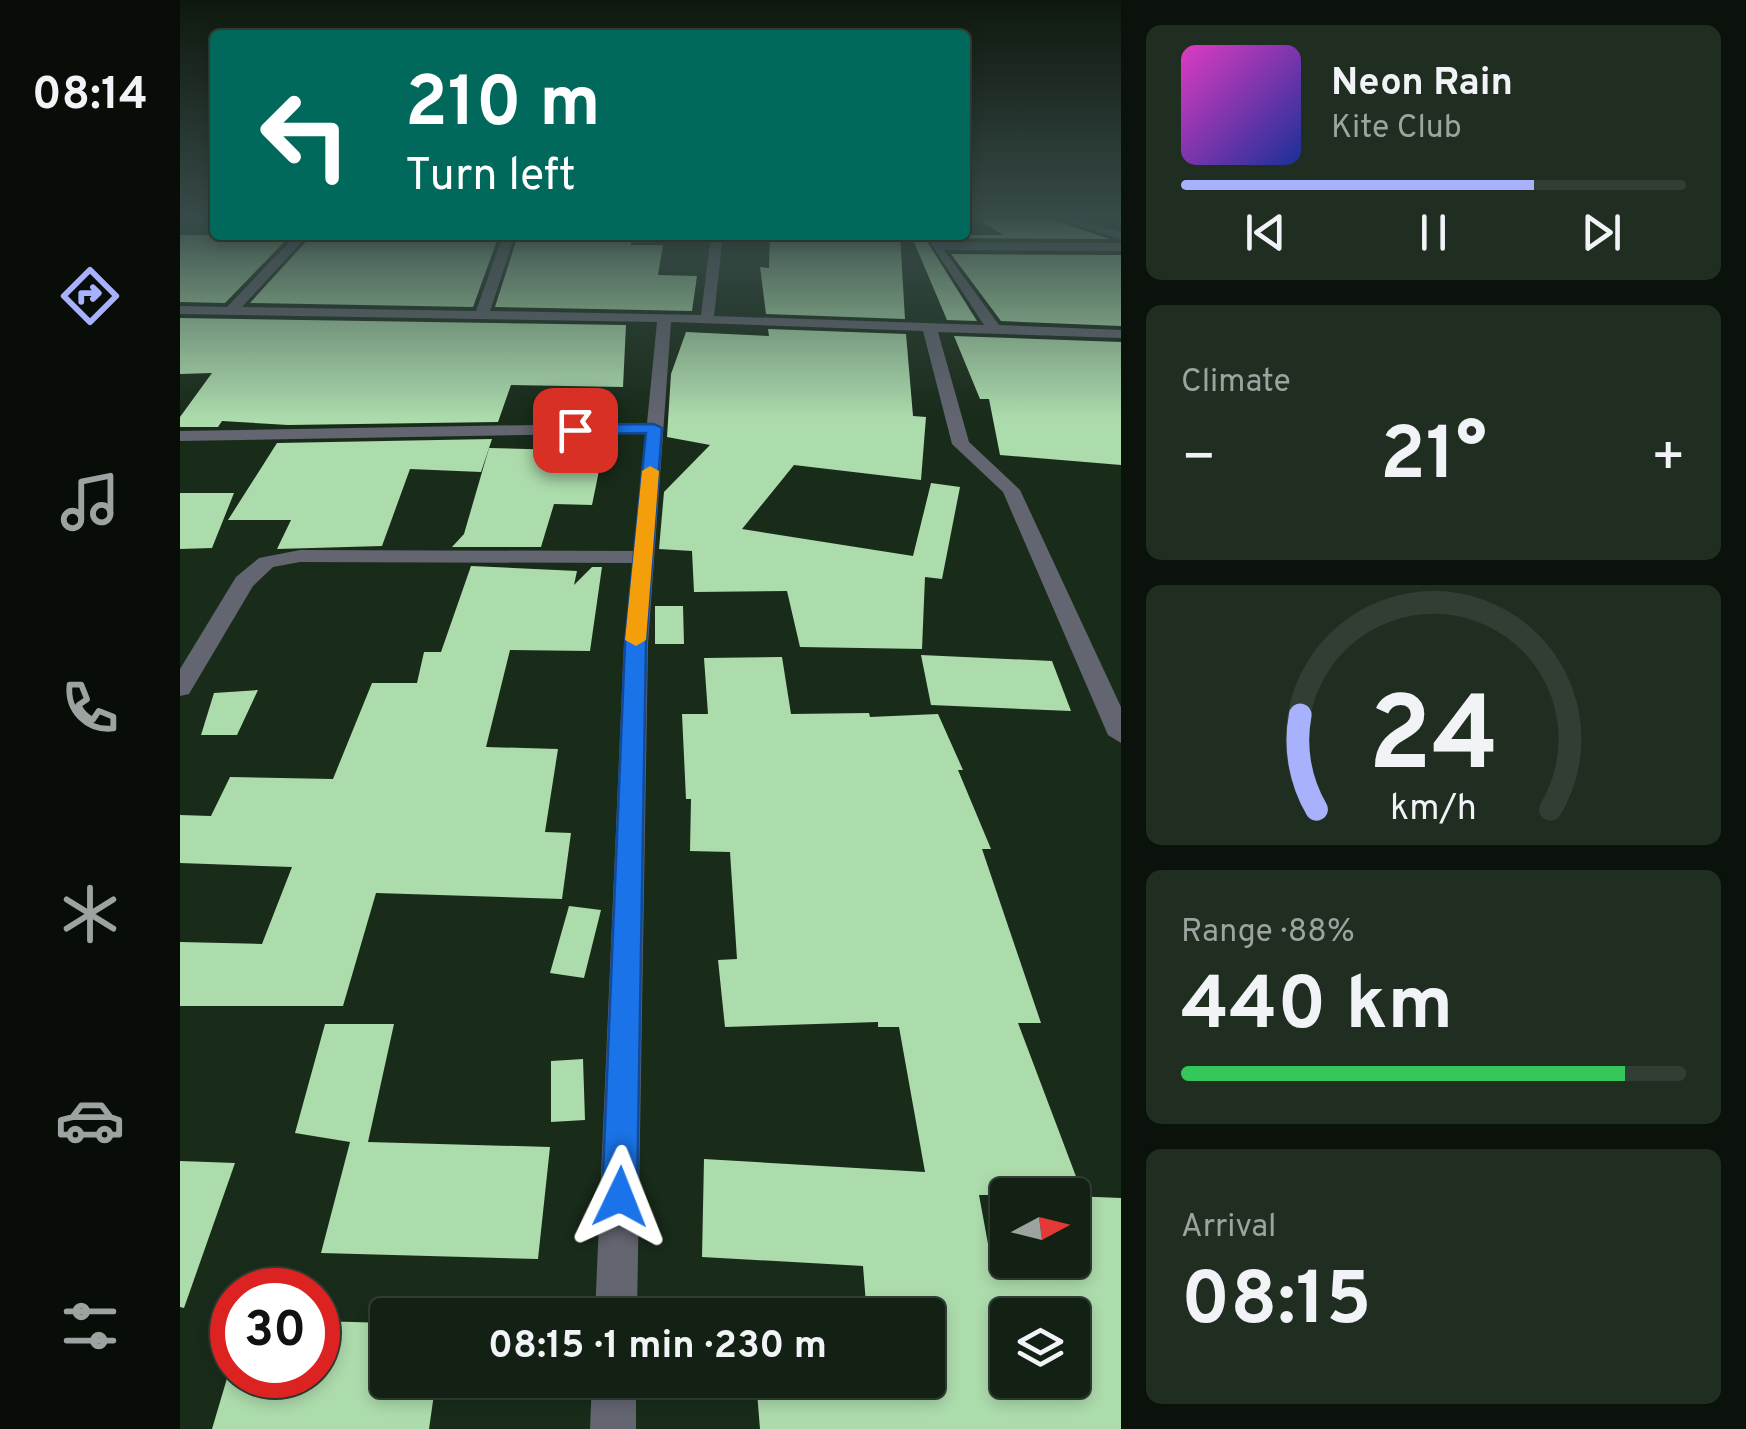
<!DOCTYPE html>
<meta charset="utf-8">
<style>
:root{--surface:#132114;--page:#202e22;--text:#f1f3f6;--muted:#9da3a0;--line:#323e34;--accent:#a7b1fc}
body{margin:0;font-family:Overpass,sans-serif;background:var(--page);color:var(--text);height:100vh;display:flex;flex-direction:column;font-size:38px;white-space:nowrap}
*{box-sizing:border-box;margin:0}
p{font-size:32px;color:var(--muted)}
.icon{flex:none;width:55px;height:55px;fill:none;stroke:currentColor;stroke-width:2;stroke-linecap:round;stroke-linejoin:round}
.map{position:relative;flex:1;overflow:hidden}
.side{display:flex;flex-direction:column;gap:25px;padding:25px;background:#0a120b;width:625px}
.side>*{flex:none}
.banner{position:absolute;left:30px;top:30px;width:760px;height:210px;border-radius:10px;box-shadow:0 5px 15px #0003,0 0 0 2px var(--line);background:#00695c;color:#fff;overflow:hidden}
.needle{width:65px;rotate:83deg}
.tools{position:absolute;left:810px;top:1178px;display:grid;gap:20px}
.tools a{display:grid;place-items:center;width:100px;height:100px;border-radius:10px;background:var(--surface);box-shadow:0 5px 15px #0003,0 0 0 2px var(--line);font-size:50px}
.speed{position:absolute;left:30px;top:1268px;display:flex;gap:20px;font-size:50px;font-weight:700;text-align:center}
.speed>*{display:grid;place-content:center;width:130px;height:130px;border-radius:50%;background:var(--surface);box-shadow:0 5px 15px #0003,0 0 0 2px var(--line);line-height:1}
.speed .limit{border:15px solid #d22;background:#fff;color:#111}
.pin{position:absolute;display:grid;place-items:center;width:85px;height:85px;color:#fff;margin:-42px;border-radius:20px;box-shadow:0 5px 15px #0006}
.me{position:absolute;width:110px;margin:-55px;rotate:2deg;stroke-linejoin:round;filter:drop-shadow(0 0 8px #0008)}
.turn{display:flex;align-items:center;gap:35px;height:210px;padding:0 30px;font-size:45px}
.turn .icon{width:130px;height:130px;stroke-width:2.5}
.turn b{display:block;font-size:70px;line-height:85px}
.big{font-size:75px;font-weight:700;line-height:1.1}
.side .card{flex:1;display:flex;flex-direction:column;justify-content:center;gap:15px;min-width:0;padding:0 35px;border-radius:15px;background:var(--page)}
.side .dial{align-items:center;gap:0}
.dial svg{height:260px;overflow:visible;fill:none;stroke:var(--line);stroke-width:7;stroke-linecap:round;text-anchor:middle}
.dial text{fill:var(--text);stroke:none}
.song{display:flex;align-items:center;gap:30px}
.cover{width:120px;height:120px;border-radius:15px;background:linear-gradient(135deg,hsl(310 70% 55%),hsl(230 70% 35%))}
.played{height:10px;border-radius:5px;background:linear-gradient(90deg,var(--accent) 70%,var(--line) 70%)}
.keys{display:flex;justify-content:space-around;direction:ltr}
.heat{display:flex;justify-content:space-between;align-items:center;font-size:55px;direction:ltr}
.charge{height:15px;border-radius:8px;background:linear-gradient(90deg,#34c759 88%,var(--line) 0)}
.trip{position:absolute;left:190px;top:1298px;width:575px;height:100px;border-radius:10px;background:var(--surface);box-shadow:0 5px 15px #0003,0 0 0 2px var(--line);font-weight:700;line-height:100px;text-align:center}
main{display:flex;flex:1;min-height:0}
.menu{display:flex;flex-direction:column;width:180px;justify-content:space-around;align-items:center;background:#080d08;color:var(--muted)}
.menu .icon{width:70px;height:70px}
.menu .selected{color:var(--accent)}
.menu b{font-size:45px;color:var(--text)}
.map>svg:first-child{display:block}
.building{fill:#acdbac;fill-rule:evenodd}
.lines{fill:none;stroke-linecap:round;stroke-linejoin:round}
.minor{fill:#636571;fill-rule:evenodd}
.route{fill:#1a73e8;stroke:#114b97;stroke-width:2.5}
.slow{fill:#f59e0b}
</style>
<main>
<nav class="menu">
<b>08:14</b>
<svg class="icon selected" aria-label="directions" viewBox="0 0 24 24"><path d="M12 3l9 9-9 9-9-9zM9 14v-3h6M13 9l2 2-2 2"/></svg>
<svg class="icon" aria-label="music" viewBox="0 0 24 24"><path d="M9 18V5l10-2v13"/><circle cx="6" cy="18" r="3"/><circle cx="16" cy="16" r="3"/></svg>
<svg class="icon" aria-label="phone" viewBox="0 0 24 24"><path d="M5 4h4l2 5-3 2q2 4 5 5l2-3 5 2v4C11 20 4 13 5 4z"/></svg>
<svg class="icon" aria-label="climate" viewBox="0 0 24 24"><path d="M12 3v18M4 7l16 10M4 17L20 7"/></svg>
<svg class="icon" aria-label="car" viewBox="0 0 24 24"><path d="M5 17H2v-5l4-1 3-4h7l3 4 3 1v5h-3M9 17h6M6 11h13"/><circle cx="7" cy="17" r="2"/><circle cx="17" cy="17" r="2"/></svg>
<svg class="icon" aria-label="filters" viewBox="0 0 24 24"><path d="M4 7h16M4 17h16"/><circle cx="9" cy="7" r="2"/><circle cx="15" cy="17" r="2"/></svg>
</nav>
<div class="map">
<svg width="941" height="1429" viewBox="0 0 941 1429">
<rect width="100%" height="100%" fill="#192c1a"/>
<g class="building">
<polygon points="798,219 872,219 929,239 761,238 758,235 823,235"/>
<polygon points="0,235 111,235 45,303 0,302"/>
<polygon points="132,235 319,235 293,307 70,303"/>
<polygon points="338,235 451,235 451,245 483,245 478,275 517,276 512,311 315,307"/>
<polygon points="590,235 720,235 725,319 586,314 580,267 589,268"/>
<polygon points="731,235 743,235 797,321 767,320"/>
<polygon points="771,254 941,255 941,326 821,321"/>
<polygon points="0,318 446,325 443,387 331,385 318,422 108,425 42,421 38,427 0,427 0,417 32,373 0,374"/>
<polygon points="588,329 726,334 733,416 746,417 741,480 614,465 562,529 733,556 751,483 780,487 762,579 745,577 742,649 620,647 607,591 514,592 512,551 479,549 484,492 530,445 487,437 491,374 506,332 589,336"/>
<polygon points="774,336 941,342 941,465 820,455 809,399 800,399"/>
<polygon points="312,439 301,472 230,469 202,546 97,549 111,520 48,520 97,443"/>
<polygon points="309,448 423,451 412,505 374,504 361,547 272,547 284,534"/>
<polygon points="0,493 54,493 32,548 0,549"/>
<polygon points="291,566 397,571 394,585 412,567 422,567 410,651 330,650 306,747 378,749 365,832 391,833 382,899 196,893 163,1006 0,1006 0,942 82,944 112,867 0,863 0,815 31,816 50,777 153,779 192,683 237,683 244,652 261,652"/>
<polygon points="475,606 503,606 504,644 475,644"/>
<polygon points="741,655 872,661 891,711 751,705"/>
<path d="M602 657 611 714 689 713 690 717 758 714 783 770H778L811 849H802L861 1023H838L903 1195H799L811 1260H892V1196L941 1198V1429H580L576 1380H748V1308L686 1304 683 1266 522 1257 524 1159 745 1172 719 1027H698V1022L545 1027 538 960 557 959 550 852 510 851 511 799H506L502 714H528L524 658ZM828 1315H892V1380H828Z"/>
<polygon points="78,690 57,735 21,735 34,693"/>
<polygon points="389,906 421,910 404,978 370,973"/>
<polygon points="145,1024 214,1024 188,1142 370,1147 358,1259 141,1253 170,1142 115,1133"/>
<polygon points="403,1059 405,1120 371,1122 371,1061"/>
<polygon points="0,1161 55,1163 4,1308 0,1307"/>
<polygon points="138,1321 208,1323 208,1380 256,1380 249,1429 32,1429 48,1375 138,1375"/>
</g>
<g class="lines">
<g class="minor">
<polygon points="876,219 893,219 941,232 941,239"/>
<polygon points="116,235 128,235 62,307 296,311 323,235 335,235 310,311 521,315 531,235 543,235 534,316 804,325 746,236 754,236 759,242 941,243 941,251 764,250 819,325 941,330 941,338 758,332 789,442 840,490 941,707 941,743 928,735 823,492 772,444 743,331 491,322 468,644 457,1315 415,1315 444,644 453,563 120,562 93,567 73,586 9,694 0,696 0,669 56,577 79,558 120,550 454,551 466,433 0,441 0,431 467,423 477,322 0,314 0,306 47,307"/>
<polygon points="412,1380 456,1380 456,1429 410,1429"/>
</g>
</g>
<linearGradient id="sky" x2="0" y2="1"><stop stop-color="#0e180e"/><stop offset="0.52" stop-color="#384b49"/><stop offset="1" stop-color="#384b49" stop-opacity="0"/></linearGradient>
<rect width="941" height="419" fill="url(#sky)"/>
<polygon class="route" points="474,424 482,428 466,644 457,1197 452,1209 440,1214 427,1209 422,1197 445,644 466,433 395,434 387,430 395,425"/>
<polygon class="slow" points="470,466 479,471 466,640 456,646 445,640 462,471"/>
</svg>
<div class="tools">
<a><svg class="needle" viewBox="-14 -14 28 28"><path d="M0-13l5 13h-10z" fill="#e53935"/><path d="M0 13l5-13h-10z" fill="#9da3a0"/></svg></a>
<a><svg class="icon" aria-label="layers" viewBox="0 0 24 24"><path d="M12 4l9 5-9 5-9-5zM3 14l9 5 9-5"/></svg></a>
</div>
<div class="speed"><div class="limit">30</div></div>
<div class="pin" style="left:395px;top:430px;background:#d93025"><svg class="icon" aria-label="arrive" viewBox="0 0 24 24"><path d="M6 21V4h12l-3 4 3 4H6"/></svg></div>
<svg class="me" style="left:440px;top:1197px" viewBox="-20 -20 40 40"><path d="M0-17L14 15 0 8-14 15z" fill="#1a73e8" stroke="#fff" stroke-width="4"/></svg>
<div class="trip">08:15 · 1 min · 230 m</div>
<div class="banner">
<div class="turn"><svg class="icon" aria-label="left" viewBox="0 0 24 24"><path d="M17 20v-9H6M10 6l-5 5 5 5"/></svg><div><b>210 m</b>Turn left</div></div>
</div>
</div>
<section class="side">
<div class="card">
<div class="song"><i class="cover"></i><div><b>Neon Rain</b><p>Kite Club</p></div></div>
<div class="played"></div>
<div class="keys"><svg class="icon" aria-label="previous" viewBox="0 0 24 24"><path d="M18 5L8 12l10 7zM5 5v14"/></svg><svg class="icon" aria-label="pause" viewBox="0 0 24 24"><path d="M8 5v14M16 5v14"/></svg><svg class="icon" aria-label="next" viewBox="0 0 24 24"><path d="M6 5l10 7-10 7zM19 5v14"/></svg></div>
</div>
<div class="card"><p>Climate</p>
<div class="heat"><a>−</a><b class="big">21°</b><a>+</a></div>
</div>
<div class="card dial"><svg viewBox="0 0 100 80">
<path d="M14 69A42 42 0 1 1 86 69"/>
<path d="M14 69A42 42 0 0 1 9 40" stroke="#a7b1fc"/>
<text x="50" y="56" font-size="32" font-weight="700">24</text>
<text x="50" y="72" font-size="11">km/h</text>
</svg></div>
<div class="card"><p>Range · 88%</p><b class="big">440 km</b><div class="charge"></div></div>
<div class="card"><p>Arrival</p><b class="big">08:15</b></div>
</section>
</main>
